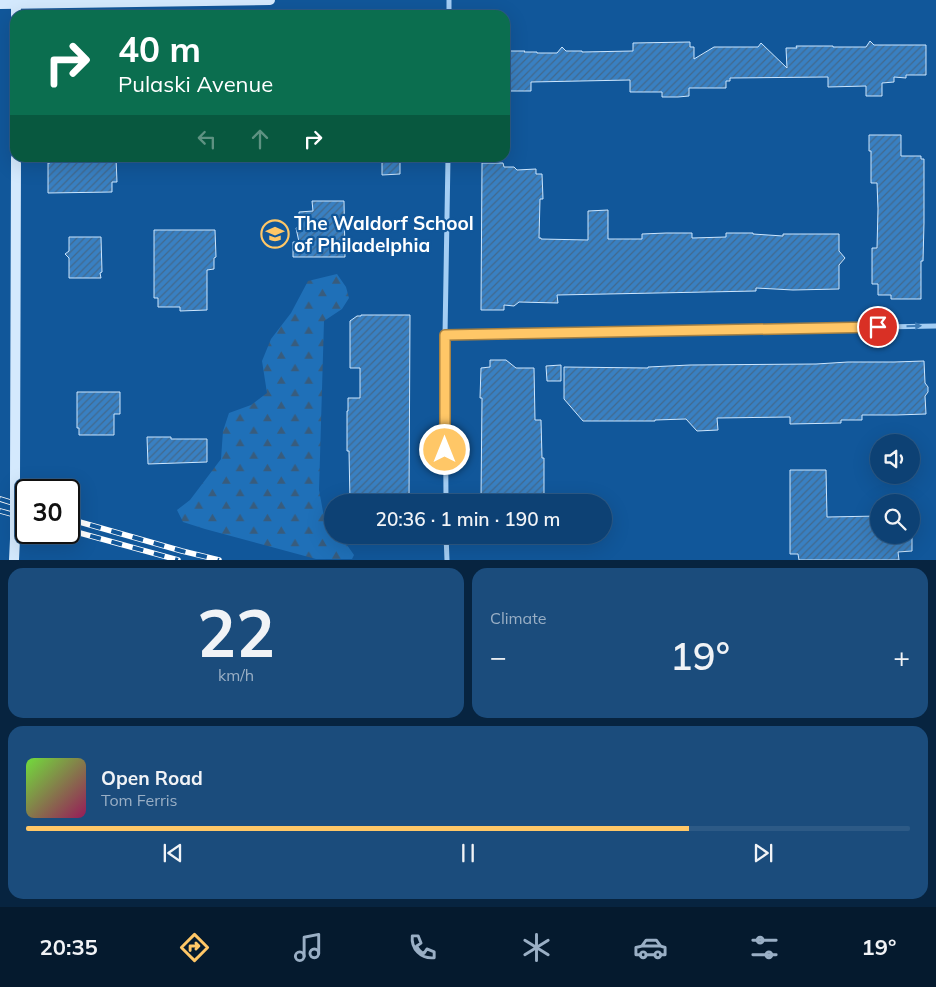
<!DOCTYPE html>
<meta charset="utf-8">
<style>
:root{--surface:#0d4174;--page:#1b4c7c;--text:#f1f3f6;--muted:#9aafc5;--line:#2d5a86;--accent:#ffc767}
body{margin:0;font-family:Mulish,sans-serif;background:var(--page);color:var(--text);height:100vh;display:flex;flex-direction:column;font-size:19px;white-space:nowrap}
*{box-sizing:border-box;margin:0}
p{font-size:16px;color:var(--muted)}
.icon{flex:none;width:28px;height:28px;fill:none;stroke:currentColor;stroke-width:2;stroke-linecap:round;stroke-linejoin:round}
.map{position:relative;height:560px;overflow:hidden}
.details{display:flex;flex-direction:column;gap:8px;padding:8px;background:#072440;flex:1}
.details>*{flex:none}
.hud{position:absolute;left:10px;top:10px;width:500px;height:152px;border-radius:15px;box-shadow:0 5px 20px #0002,0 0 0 1px var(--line);background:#0b6e4f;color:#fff;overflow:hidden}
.controls{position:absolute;left:870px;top:434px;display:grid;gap:10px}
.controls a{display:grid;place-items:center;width:50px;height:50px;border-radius:50%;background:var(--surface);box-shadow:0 5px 20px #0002,0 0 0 1px var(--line);font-size:25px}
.speed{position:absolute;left:15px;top:479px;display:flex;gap:10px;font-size:25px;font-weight:700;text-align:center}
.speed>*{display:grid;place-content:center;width:65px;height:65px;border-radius:50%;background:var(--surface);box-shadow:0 5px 20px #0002,0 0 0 1px var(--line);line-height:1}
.speed .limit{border:2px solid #111;border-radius:8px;background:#fff;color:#111}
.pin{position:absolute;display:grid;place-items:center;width:42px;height:42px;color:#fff;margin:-21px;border:2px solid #fff;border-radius:50%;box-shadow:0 1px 5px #0007}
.me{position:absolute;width:55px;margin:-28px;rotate:0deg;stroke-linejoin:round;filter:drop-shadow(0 0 4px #0008)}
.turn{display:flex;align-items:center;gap:18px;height:105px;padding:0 25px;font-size:22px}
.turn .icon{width:65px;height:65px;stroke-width:2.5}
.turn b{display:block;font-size:35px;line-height:42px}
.lanes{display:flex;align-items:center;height:48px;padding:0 25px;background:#0003;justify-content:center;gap:25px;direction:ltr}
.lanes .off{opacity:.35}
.big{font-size:38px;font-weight:600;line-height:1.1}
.details .card{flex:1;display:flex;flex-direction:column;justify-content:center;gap:8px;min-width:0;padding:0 18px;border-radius:15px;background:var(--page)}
.details .dial{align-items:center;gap:0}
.dial b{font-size:65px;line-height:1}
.song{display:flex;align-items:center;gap:15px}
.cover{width:60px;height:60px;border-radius:8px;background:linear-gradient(135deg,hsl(100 70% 55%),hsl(330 70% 35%))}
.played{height:5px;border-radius:2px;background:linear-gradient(90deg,var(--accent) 75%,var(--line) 75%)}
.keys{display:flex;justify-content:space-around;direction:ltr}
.heat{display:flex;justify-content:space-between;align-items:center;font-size:28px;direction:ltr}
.details .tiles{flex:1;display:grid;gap:8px;grid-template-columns:1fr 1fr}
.card:last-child{grid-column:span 2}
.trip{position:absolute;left:324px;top:494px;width:288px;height:50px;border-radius:25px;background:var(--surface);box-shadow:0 5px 20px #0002,0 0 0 1px var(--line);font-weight:600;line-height:50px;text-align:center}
.tabs{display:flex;height:80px;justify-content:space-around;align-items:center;background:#051a2e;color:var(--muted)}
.tabs .icon{width:35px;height:35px}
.tabs .selected{color:var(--accent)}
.tabs b{font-size:22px;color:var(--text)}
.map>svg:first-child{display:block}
.forest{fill:url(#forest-firs)}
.building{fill:url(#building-hatch);stroke:#cce6fe}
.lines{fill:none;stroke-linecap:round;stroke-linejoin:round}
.street{stroke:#a4cef4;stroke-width:5}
.secondary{stroke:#d4e9fd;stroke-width:10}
.rail-casing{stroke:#fff;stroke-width:5.5}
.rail{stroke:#11579a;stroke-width:4;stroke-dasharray:11;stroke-linecap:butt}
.secondary-bridge{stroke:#d4e9fd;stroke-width:10}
.oneway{fill:#3d7bb5}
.route-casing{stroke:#a68143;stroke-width:12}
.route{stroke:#ffc767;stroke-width:9}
.labels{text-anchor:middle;stroke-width:4.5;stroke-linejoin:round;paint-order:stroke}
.poi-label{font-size:19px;font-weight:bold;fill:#fff;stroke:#11579a;text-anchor:start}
</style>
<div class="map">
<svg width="936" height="560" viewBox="0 0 936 560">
<defs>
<pattern id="forest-firs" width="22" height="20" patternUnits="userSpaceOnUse" patternTransform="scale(1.25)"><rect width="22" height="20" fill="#1f70b8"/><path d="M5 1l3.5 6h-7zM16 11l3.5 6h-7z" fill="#385c7d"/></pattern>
<pattern id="building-hatch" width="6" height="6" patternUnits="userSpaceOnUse" patternTransform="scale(1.25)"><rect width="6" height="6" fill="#3980c2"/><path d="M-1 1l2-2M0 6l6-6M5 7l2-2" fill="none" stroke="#42698d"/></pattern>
</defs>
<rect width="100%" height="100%" fill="#11579a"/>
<polygon class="forest" points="337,274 346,287 349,298 342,309 324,321 319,490 324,517 332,527 332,535 340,535 354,555 352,559 316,559 205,529 183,522 177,510 190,500 221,459 223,431 229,413 251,405 267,393 262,361 271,339 291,313 308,281"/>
<g class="building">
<polygon points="870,41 874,45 926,45 926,75 906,75 906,78 894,77 894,82 882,83 882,96 866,96 866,86 828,87 828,77 730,78 730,81 726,81 726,88 689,88 689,96 678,97 662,97 662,92 630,92 630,80 531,82 531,91 508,91 507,81 505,81 505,51 525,51 524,52 537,52 537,53 557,53 562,47 566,51 582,51 582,52 633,51 633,43 690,42 690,47 694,47 694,59 714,47 758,47 761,43 787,68 786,48 797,48 796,46 833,46 833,47 866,47"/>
<polygon points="869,135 901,135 901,156 921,156 921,159 924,159 924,223 923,261 921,261 921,299 891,299 891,295 878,295 878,284 872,284 872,248 877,248 878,209 877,183 871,183 871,151 869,151"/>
<polygon points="50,158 116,158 117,182 112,182 112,192 48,193 48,163 50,163"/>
<polygon points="382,158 400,158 400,174 382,175"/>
<polygon points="482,163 503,163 504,167 514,167 517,170 536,169 536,174 542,174 543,199 540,199 539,238 541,238 541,239 588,240 588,211 608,210 608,239 642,239 642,234 666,233 692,233 692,238 726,237 726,233 753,233 753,234 783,236 783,234 839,234 839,251 845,258 839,265 839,289 793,290 756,288 756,291 557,295 558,303 519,302 514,306 504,305 504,310 481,310"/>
<polygon points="312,201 344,201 345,257 293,257 293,242 299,242 296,228 299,226 299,212 313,211"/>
<polygon points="154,230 215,230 216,257 214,258 214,269 207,270 207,310 180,311 180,307 158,307 158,298 154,298"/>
<polygon points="69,237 101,237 102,272 100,273 101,278 69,278 69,258 65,254 69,251"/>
<polygon points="361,315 410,315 409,502 350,502 349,451 347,451 347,411 348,411 348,398 360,398 360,368 350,368 350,321 357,316 361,316"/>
<polygon points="490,360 506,360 516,368 534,368 535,420 541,420 542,458 544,458 544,502 492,502 492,498 481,498 482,398 480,398 481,368 490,367"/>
<polygon points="924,361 925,383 928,387 928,392 925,396 926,414 896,415 862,415 862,420 841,420 841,423 790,424 790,417 717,418 718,430 697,431 686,419 655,420 655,421 583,421 564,399 564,367 648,368 648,367 690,365 816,364 848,362 894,362"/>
<polygon points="561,365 561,381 547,381 546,366"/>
<polygon points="77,392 120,392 120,414 114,414 114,435 79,435 79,428 77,428"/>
<polygon points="147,437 171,437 171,439 207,439 207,462 148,464"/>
<polygon points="790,470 826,470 827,517 879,516 879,535 912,535 912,551 898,552 899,560 799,560 798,554 790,554"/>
</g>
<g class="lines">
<g class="street">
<polyline points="449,15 449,0"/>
<polyline points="445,335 936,326"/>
<polyline points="446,502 445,335 448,158"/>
<polyline points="446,535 447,560"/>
</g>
<g class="secondary">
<polyline points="0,4 270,0"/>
<polyline points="16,15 16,4"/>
<polyline points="15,479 16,158"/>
<polyline points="14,560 15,539"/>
</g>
<g class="rail-casing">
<g id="rail">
<polyline points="0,499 26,507"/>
<polyline points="0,511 26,518"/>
<polyline points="69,519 182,551 219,560"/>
<polyline points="69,530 178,560"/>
</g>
</g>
<use href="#rail" class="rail"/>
<polyline class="secondary-bridge" points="15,479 15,539"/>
</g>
<defs><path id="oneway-solid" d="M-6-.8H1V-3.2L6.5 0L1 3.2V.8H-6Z" transform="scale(1.25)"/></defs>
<use class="oneway" href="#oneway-solid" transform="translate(914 326) rotate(-1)"/>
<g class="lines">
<g class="route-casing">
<polyline id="route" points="445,450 445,335 878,327"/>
</g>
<use href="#route" class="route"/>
</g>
<defs>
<g id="school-ring" transform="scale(1.4375)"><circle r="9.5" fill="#11579a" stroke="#ffc767" stroke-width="1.5"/><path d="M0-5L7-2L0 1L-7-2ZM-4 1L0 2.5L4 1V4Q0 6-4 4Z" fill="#ffc767"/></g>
</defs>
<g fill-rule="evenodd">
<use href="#school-ring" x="275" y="234"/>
</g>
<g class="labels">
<g class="poi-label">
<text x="294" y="230">The Waldorf School<tspan x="294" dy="22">of Philadelphia</tspan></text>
</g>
</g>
</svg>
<div class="controls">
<a><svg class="icon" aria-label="sound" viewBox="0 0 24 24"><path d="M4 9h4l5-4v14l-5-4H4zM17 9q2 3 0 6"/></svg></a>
<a><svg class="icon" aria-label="search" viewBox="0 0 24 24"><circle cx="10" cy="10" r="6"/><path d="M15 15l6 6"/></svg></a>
</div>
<div class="speed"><div class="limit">30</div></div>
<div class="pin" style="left:878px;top:327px;background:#d93025"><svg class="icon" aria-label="arrive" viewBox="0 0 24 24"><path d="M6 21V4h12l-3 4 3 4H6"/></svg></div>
<svg class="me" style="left:445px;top:450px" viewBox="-20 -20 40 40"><circle r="17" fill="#ffc767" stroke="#fff" stroke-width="3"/><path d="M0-11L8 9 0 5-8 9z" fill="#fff"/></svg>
<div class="trip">20:36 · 1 min · 190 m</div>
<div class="hud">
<div class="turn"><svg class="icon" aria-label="right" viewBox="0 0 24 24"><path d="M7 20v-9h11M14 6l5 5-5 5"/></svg><div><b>40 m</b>Pulaski Avenue</div></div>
<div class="lanes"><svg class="icon off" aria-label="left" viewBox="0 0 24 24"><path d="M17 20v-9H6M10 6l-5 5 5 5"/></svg><svg class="icon off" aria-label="ahead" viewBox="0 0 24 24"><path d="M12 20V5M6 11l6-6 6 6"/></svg><svg class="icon" aria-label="right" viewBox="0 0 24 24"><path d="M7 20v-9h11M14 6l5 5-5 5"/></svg></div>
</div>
</div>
<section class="details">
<div class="tiles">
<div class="card dial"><b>22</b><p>km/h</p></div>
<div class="card"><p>Climate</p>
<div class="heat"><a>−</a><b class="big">19°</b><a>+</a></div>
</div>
<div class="card">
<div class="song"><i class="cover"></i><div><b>Open Road</b><p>Tom Ferris</p></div></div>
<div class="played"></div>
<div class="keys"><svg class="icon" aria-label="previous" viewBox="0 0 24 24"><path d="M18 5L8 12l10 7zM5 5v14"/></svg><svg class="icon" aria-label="pause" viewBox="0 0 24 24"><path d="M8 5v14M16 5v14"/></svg><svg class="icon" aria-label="next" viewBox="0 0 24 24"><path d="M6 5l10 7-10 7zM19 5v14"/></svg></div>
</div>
</div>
</section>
<nav class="tabs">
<b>20:35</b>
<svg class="icon selected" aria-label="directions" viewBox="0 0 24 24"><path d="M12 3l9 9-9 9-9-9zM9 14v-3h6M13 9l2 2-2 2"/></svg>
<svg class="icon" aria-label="music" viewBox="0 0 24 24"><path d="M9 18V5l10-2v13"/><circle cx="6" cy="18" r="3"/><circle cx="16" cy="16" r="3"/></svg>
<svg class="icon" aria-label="phone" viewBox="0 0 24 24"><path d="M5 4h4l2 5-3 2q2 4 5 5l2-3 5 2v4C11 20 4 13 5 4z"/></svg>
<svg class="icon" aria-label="climate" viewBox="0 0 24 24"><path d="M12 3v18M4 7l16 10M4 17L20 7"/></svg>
<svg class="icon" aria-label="car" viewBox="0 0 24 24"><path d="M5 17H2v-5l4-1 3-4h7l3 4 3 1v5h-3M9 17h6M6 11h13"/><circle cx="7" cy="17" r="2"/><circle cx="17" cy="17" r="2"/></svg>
<svg class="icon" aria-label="filters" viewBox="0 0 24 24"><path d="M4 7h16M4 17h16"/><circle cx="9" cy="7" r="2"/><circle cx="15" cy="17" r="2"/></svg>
<b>19°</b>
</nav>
